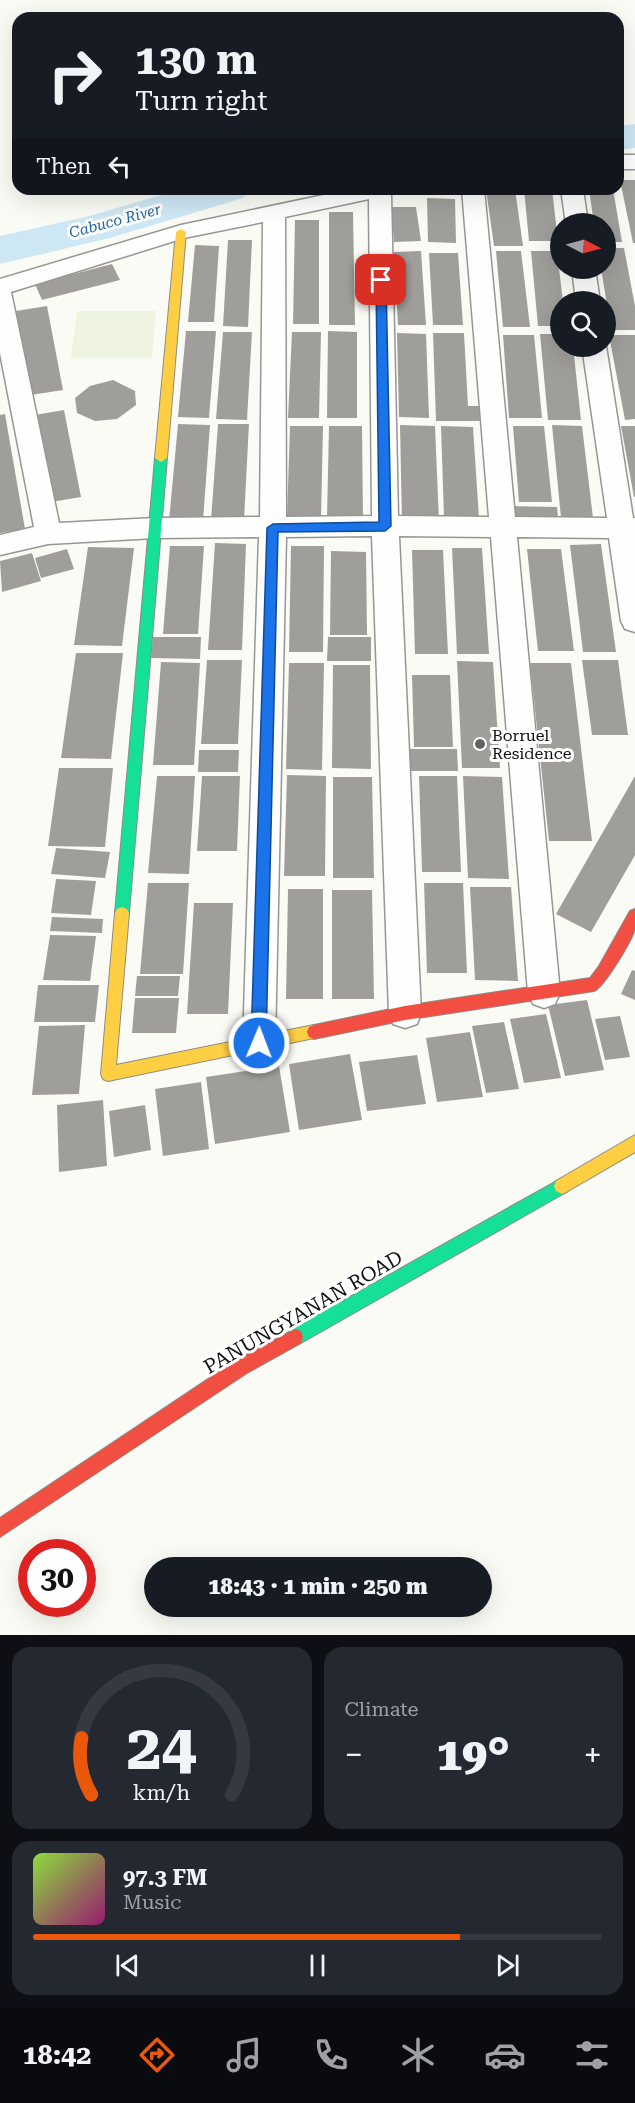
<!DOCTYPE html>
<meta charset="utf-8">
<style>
:root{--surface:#171b24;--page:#242831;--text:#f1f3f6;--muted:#9ea1a6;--line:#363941;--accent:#ea580c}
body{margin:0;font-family:"Roboto Serif",serif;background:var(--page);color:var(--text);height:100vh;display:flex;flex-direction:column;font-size:22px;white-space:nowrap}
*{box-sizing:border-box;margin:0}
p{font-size:20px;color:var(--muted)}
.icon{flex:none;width:33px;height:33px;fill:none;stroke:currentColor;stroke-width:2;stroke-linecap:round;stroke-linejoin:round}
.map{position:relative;height:1635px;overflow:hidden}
.side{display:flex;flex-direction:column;gap:12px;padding:12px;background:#0d0f14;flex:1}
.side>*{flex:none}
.top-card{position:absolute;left:12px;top:12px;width:612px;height:183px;border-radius:18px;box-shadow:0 6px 24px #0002;background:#171b24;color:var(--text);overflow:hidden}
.needle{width:39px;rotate:96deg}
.buttons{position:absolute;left:550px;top:213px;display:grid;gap:12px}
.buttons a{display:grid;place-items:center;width:66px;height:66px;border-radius:50%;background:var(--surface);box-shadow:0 6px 24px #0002;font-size:30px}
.speed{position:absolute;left:18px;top:1539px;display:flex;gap:12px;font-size:30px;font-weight:700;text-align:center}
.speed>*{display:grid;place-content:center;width:78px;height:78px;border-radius:50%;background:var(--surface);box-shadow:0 6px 24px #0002;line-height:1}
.speed .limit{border:9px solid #d22;background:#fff;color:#111}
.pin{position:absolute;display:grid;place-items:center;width:51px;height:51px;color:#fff;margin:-26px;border-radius:12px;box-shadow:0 3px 9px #0006}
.me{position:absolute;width:66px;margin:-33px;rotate:1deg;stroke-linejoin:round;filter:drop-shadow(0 0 4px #0008)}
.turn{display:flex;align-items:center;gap:21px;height:126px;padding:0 24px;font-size:27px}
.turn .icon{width:78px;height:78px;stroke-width:2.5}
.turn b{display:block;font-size:42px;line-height:51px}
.then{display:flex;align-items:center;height:57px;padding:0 24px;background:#0003;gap:12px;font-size:22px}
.big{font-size:45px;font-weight:800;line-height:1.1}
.side .widget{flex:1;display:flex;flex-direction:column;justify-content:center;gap:9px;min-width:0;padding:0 21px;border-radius:18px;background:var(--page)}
.side .dial{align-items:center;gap:0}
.dial svg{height:156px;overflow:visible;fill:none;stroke:var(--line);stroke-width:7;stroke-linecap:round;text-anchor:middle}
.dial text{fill:var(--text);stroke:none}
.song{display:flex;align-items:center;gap:18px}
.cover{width:72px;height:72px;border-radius:9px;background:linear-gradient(135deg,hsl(90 70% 55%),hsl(320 70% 35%))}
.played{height:6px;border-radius:3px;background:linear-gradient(90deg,var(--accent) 75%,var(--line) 75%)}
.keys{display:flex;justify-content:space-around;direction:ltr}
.heat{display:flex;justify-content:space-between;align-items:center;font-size:33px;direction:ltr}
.side .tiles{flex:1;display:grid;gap:12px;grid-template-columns:1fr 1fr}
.widget:last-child{grid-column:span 2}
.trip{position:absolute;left:144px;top:1557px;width:348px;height:60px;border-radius:30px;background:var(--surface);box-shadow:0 6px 24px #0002;font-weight:800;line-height:60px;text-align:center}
.dock{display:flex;height:96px;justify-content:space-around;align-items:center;background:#090b0e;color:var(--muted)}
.dock .icon{width:42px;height:42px}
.dock .current{color:var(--accent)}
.dock b{font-size:27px;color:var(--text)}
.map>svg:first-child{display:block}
.pitch{fill:#eff4e1}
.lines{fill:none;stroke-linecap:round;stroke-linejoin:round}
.river{fill:#cee7f4;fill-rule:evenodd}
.building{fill:#9f9e9b}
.street-casing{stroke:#969694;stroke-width:3}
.fast-casing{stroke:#8c8c8a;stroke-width:2}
.slow-casing{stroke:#8c8c8a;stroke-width:2}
.jam-casing{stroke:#8c8c8a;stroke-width:2}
.street{fill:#fefefe;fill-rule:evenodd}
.fast{fill:#16e098;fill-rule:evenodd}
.slow{fill:#ffcf43;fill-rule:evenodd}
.jam{fill:#f24e42;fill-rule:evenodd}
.route{fill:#1a73e8;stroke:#114b97;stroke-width:1.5}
.poi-dot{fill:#626260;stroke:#fff;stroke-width:2}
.labels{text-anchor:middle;stroke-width:6;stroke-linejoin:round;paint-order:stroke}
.far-water-label{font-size:15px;font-style:italic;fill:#1f669c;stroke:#fff}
.poi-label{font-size:16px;fill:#101010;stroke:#fff;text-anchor:start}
.near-street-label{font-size:20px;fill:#101010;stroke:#fff}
</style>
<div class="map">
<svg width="635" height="1635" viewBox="0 0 635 1635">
<rect width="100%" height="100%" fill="#fbfbf6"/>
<polygon class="pitch" points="77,311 156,311 152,358 71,358"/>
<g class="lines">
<g class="river">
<polygon points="635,124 635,148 618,150 618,126"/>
<polygon points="182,189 249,189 243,198 110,238 0,264 0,236 89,216"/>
</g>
</g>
<g class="building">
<polygon points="620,180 635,180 635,243 633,243"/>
<polygon points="486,189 515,189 523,246 494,246"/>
<polygon points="524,189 552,189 558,241 529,241"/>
<polygon points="589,189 613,189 622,242 606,242 606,224 594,224"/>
<polygon points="427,198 455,199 456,243 428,242"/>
<polygon points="391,207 416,207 421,241 394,242"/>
<polygon points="329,212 353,212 355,325 329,325"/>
<polygon points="295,220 319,220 319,324 293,324"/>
<polygon points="228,240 252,240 248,327 223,326"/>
<polygon points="195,245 219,246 214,322 188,322"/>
<polygon points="606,248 624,248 635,306 635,330 611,330 601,268 606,268"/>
<polygon points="421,251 426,325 398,325 394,252"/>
<polygon points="496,251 521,251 530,327 503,327"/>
<polygon points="531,251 557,251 563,302 561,302 561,326 538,326"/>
<polygon points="429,253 458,253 463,325 433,325"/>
<polygon points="112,264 120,280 42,300 35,284"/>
<polygon points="47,306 63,390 31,395 16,311"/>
<polygon points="186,331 216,331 209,418 178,417"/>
<polygon points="328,331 357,332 357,418 327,418"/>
<polygon points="223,332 252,332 247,420 216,419"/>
<polygon points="292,332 321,332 319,418 288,418"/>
<polygon points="397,333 426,334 429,418 399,417"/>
<polygon points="433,333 464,333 468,406 479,406 480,421 436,421"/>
<polygon points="540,334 561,334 561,346 573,346 581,420 548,420"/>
<polygon points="503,335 534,335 542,418 509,418"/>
<polygon points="609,335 635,335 635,419 625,420"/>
<polygon points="113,380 135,391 136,405 117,419 95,421 77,413 75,398 90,386"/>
<polygon points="64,410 81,497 51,502 35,415"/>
<polygon points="5,414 25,529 0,533 0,415"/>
<polygon points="178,424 210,425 203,521 169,521"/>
<polygon points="218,424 249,424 244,520 211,520"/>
<polygon points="400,425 435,426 439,522 402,522"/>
<polygon points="552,425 582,426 593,518 561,518"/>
<polygon points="290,426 323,426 321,519 287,518"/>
<polygon points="329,426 362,426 363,519 327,519"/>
<polygon points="441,426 473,427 479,518 444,517"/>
<polygon points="513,426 544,426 552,502 519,502"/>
<polygon points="621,426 635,426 635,497 634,497"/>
<polygon points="508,506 557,507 559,526 510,526"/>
<polygon points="215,543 246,544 242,650 208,650"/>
<polygon points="601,544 616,652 583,652 570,545"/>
<polygon points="170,546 204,546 198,634 163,634"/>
<polygon points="291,546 324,546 323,652 289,652"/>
<polygon points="88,547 134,548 122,646 74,645"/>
<polygon points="452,548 482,548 489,654 457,654"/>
<polygon points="67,549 74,569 41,578 35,558"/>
<polygon points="527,549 561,549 574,651 538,651"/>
<polygon points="412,550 443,550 448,654 415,654"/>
<polygon points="331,551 366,552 367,635 330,635"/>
<polygon points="32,553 41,581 2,592 0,561"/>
<polygon points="153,637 201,637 200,659 151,658"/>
<polygon points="328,637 371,637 371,661 327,661"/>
<polygon points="76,653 123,653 111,759 61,758"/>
<polygon points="207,660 242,660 238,744 201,744"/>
<polygon points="582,660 618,660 628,735 592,735"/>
<polygon points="457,661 493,662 500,768 462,768"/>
<polygon points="161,662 200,663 194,765 153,765"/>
<polygon points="289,663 324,663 322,770 286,769"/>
<polygon points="530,663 571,663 592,841 549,841"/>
<polygon points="333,665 370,665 371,769 332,768"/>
<polygon points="412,675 450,675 453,747 414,747"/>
<polygon points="407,749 457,749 458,771 408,771"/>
<polygon points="199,750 239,750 238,772 198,772"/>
<polygon points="59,768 113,768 105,847 48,846"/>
<polygon points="287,775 326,776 325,876 284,876"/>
<polygon points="157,776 195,776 189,874 148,873"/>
<polygon points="202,776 240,776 237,851 197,851"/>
<polygon points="419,776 457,776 461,872 422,872"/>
<polygon points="463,776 502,777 509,879 468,878"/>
<polygon points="635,776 635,855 591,932 556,914"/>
<polygon points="333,777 372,777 374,878 333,878"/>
<polygon points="56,848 110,852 105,878 51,874"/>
<polygon points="56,879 96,881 91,915 51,913"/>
<polygon points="148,883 189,883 183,974 140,974"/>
<polygon points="424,883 463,883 467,973 427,973"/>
<polygon points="470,887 511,887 518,981 475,980"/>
<polygon points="288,889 323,889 323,999 286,999"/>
<polygon points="332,890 372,890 374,999 332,999"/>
<polygon points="194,903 233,903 228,1014 187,1014"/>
<polygon points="52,917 103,919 102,933 50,931"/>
<polygon points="50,935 96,936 90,981 43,980"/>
<polygon points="632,970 635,971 635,1000 621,994"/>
<polygon points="137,976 180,976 178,996 135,996"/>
<polygon points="38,985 99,985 95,1022 34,1022"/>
<polygon points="135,998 179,998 176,1033 132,1033"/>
<polygon points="587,1000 604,1070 565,1076 548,1005"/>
<polygon points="546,1014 561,1078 524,1083 510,1019"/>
<polygon points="620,1016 630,1057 605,1060 595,1019"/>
<polygon points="504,1022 519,1089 486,1093 472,1026"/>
<polygon points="85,1025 79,1094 32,1095 39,1026"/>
<polygon points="470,1032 483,1097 437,1102 426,1038"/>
<polygon points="350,1054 362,1120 299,1130 289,1064"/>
<polygon points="417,1055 426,1104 367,1111 359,1062"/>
<polygon points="279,1066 290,1132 215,1144 206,1077"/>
<polygon points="201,1082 209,1149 163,1156 155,1089"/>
<polygon points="103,1100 107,1166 59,1172 57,1105"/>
<polygon points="145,1105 151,1150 114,1157 109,1111"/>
</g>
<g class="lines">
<g class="street-casing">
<g id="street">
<rect x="618" y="155" width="17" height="14"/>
<path d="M352 189H396L391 194 398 516 489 517 462 189H484L515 517 607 518 582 346H606L633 518H635V632L625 629 621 621 609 538 517 537 560 993 555 1004 544 1008 533 1004 528 993 491 537 399 536 421 1013 417 1024 405 1028 393 1024 389 1013 372 536 286 537 275 1043 271 1054 259 1058 247 1054 243 1043 259 537 155 538 48 544 0 555V535L34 527 0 353V279L181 225ZM369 199 372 516 286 517 285 217ZM263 222 260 517 155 518 59 523 11 292 184 238Z"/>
<polygon points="561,189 583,189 588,224 566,224"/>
<polygon points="572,268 595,268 600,302 576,302"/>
</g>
</g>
<g class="fast-casing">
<g id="fast">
<polygon points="161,454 167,458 129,913 127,917 122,919 117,917 115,913 155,458"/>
<polygon points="562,1178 568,1181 570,1186 568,1191 301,1343 295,1345 289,1343 287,1337 289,1331"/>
</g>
</g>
<g class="slow-casing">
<g id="slow">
<polygon points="181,229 186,232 167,458 161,462 155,458 176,232"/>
<polygon points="122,907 127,909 129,913 116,1065 314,1025 319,1027 321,1032 319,1037 108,1081 103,1079 101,1074 115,913 117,909"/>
<polygon points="635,1135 635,1152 568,1191 562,1194 556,1191 554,1186 556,1181"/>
</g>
</g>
<g class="jam-casing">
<g id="jam">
<path d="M635 909C635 915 635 922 635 928 633 939 604 987 594 991L405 1020 314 1039 309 1037 307 1032 309 1027 314 1025 405 1006 590 978 599 966 630 911Z"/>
<polygon points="295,1329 301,1331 303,1337 301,1343 247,1373 0,1537 0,1518 235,1361"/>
</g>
</g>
<use href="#street" class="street"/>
<use href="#fast" class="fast"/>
<use href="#slow" class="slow"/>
<use href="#jam" class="jam"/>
</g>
<polygon class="route" points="381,276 386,280 391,526 385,531 278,532 266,1043 264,1048 259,1050 253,1048 251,1043 267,528 273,524 379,522 376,280"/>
<circle class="poi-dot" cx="480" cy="744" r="6"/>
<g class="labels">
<g class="far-water-label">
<text transform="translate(115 221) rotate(-15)" y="5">Cabuco River</text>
</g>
<g class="poi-label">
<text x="492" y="741">Borruel<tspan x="492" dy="18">Residence</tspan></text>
</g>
<g class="near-street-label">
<text transform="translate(303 1312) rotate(-30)" y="7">PANUNGYANAN ROAD</text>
</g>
</g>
</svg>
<div class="buttons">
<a><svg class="needle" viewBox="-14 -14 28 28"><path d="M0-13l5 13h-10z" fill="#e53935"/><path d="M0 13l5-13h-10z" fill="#9ea1a6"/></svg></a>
<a><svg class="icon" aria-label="search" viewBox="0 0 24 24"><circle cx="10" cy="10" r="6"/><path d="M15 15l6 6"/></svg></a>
</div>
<div class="speed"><div class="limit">30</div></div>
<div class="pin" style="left:381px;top:280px;background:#d93025"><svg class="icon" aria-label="arrive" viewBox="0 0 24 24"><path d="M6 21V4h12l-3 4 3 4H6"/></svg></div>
<svg class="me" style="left:259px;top:1043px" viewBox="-20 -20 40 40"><circle r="17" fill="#1a73e8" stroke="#fff" stroke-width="3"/><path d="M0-11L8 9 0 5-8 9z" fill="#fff"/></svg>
<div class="trip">18:43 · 1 min · 250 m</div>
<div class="top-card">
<div class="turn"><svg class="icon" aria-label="right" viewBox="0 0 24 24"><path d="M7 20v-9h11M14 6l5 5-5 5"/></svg><div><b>130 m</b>Turn right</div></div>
<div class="then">Then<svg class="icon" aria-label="left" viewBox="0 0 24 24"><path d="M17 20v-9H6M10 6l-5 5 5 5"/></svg></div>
</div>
</div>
<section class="side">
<div class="tiles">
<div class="widget dial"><svg viewBox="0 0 100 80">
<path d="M14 69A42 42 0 1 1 86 69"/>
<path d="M14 69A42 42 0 0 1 9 40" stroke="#ea580c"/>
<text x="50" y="56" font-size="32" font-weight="700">24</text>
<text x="50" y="72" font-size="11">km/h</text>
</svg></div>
<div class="widget"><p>Climate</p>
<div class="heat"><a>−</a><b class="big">19°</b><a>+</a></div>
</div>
<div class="widget">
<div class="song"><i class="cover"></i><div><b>97.3 FM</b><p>Music</p></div></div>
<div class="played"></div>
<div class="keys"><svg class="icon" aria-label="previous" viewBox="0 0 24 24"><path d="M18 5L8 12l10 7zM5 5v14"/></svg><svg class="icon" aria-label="pause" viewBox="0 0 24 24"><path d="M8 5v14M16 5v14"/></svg><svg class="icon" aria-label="next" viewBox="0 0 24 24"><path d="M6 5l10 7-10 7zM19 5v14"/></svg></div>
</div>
</div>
</section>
<nav class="dock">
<b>18:42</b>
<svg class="icon current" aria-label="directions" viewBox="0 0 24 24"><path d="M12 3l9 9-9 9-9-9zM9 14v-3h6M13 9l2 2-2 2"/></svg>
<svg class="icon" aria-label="music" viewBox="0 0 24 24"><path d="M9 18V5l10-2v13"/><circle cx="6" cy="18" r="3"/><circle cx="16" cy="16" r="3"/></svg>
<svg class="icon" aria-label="phone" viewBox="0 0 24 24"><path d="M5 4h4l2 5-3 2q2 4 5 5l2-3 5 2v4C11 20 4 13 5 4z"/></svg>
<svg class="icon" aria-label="climate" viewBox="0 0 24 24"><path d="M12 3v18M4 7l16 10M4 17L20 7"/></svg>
<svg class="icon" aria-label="car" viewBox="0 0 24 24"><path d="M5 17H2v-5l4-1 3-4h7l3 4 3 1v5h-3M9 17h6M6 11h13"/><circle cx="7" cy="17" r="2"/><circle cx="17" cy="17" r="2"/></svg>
<svg class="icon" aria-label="filters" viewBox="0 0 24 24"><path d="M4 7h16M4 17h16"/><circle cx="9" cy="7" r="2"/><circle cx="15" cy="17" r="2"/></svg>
</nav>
